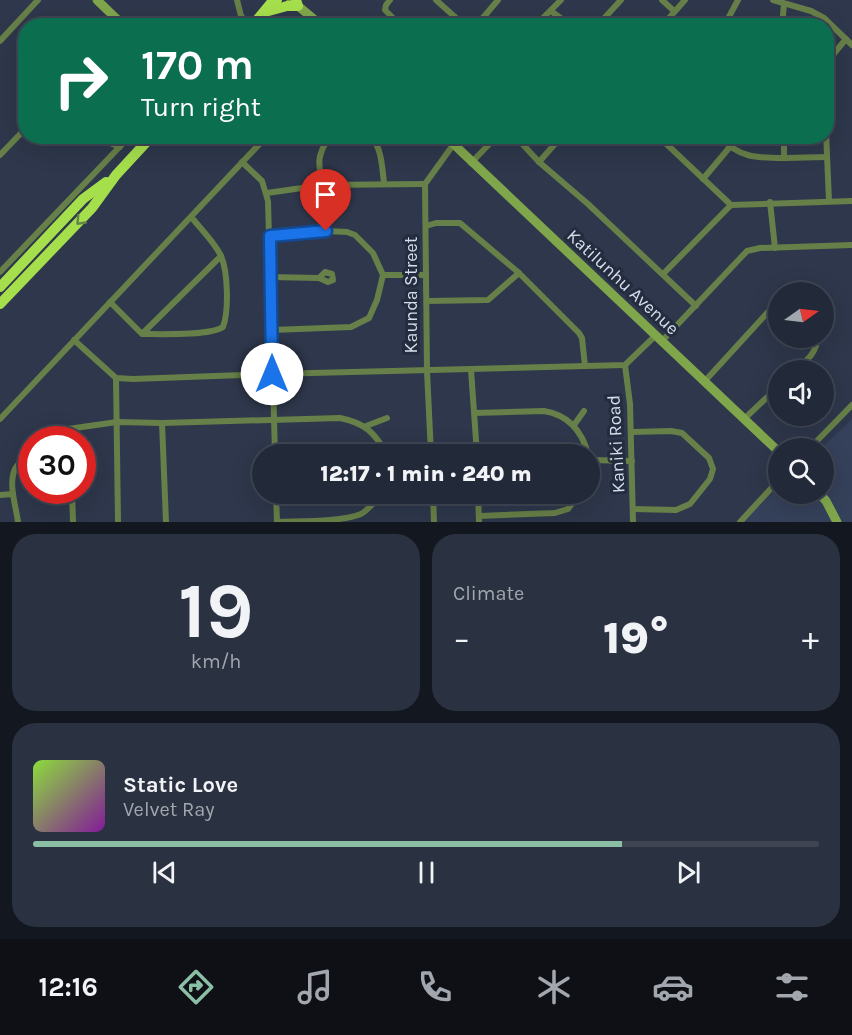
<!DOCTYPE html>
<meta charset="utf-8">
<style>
:root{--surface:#222938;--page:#2a3140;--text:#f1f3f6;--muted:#a2a6ae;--line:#3f4553;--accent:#8abfa5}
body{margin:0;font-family:Karla,sans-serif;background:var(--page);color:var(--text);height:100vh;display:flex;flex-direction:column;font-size:22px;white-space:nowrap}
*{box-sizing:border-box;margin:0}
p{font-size:20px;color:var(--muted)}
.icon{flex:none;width:33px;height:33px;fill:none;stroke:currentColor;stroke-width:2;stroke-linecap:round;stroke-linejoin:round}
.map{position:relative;height:522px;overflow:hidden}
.side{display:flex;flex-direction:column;gap:12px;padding:12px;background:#13171f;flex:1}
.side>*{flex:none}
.guide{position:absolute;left:18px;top:18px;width:816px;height:126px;border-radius:24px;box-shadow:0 6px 24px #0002,0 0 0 2px var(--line);background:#0b6e4f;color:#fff;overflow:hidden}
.needle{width:39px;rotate:76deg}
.tools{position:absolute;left:768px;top:282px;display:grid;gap:12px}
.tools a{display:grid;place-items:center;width:66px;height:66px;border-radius:50%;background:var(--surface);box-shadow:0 6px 24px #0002,0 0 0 2px var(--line);font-size:30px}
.speed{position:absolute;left:18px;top:426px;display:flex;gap:12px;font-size:30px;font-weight:700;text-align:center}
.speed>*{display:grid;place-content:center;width:78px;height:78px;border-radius:50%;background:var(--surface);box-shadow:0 6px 24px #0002,0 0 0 2px var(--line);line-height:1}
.speed .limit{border:9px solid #d22;background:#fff;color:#111}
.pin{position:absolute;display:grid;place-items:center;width:51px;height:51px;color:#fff;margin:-62px -26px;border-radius:50% 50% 50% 0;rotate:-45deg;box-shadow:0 0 6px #0007}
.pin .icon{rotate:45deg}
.me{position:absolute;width:66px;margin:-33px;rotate:0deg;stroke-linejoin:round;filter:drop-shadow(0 0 4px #0008)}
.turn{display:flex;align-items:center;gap:21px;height:126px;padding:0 24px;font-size:27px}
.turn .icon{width:78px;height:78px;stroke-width:2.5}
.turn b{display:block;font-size:42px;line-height:51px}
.big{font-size:45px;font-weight:800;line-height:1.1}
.side .widget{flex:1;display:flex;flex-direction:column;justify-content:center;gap:9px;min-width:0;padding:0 21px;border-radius:24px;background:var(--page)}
.side .dial{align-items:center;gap:0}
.dial b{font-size:78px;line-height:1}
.song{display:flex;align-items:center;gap:18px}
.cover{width:72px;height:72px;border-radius:9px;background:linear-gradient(135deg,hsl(90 70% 55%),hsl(290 70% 35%))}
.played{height:6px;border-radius:3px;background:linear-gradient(90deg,var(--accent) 75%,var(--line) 75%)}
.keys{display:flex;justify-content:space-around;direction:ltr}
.heat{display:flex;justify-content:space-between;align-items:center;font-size:33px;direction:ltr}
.side .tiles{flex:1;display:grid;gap:12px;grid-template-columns:1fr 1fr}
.widget:last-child{grid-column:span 2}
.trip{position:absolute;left:252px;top:444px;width:348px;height:60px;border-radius:30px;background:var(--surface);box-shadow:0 6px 24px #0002,0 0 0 2px var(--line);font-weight:800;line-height:60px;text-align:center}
.dock{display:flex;height:96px;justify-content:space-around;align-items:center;background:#0e1016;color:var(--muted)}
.dock .icon{width:42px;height:42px}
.dock .active{color:var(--accent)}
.dock b{font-size:27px;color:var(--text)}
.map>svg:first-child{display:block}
.built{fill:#35405a}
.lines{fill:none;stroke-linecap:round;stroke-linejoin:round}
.street{stroke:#677f48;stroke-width:6}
.secondary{stroke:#80a64c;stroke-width:9}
.highway{stroke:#a6df4c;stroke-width:10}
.oneway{stroke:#658646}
.route-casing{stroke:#114b97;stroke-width:15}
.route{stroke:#1a73e8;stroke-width:10}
.labels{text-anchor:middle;stroke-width:6;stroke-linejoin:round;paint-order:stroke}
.street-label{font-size:18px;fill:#d7ddea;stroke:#242d40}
</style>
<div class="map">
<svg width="852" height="522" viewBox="0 0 852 522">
<rect width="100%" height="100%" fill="#2e374b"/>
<polygon class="built" points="852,419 852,522 742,522 778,488 778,494 824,494 824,448 821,448"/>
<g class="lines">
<g class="street">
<polyline points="237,0 241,16 250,26"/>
<polyline points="390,0 386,5 385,10 401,26"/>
<polyline points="436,0 465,26"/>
<polyline points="662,0 674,11"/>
<polyline points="773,0 811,11 824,18 852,45"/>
<polyline points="551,11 571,26"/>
<polyline points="476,26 498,0"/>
<polyline points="535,26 561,0"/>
<polyline points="597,26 621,0"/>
<polyline points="662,26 685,0"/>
<polyline points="724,26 738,0"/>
<polyline points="782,26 784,4"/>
<polyline points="0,41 38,0"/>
<polyline points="826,63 846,39"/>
<polyline points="826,132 829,201"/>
<polyline points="85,136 100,139 120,147"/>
<path d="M371 136C382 149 382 167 384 183"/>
<polyline points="515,136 539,162 588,204 696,306"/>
<polyline points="658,136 731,205"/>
<path d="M719 136C739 158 756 158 784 158V136"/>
<polyline points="0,155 26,128"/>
<polyline points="784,158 827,157"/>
<polyline points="242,162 262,181 268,201 275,454"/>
<polyline points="539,162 562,136"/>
<polyline points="471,163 497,136"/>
<polyline points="703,179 729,148"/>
<path d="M323 185C318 164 316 156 330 136"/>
<polyline points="267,193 323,185 425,184"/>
<polyline points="770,202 775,248"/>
<polyline points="426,226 436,223 460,223 519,273 579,333 582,338 585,366"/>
<polyline points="270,235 326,231 347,232 355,235 373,253 383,275 377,300 369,318 351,327 272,330"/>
<polyline points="0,272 130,136"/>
<polyline points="663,274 731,205 852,201"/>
<polyline points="383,275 426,275"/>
<polyline points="270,277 319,278 328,282 333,280 332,274 325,272 319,278"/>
<polyline points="427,301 488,300 519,273"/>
<path d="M110 302 142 334C160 334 210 336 223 327 229 311 228 272 221 256 215 243 201 229 192 218"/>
<polyline points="143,333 221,256"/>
<polyline points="74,340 116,378 133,379 272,374 625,365 655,336"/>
<polyline points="661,342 747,251 760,248 852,245"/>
<polyline points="625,365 630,404 633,522"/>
<polyline points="471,370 477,454"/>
<path d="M796 370C806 361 817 353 817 338"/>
<polyline points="116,378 118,522"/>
<polyline points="704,382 768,312 778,307"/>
<path d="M474 413 544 411C568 415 582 431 588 454"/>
<polyline points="0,419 267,136"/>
<polyline points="744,419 778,387"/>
<polyline points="162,423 166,522"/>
<polyline points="574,425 584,411"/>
<polyline points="366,426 387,418"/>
<polyline points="70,429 71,440"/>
<polyline points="631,432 671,431 682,433 709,458 713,469 710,479 690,504 676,510 633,509"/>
<path d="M41 440 54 431 117 422 162 423 340 418C365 423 374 432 387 454"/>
<polyline points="810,448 852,405"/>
<polyline points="431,454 427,371 425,184 453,145"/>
<polyline points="590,460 632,461"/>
<polyline points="72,490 73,522"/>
<polyline points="276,494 277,522"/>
<polyline points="433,494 434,522"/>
<polyline points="478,494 479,522"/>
<polyline points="0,495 13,494"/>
<polyline points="479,516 555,513 568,509 579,494"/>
<path d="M18 522C16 506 8 484 15 469 19 462 26 456 32 450"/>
<path d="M277 522C301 521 341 522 361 514 370 509 375 501 380 494"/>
<polyline points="740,522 778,481"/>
</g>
<g class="secondary">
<polyline points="97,0 124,26"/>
<polyline points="291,0 322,26"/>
<polyline points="445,136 778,451"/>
<polyline points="820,494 826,501 837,522"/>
</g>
<g class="highway">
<polyline points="265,12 287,6 298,6 296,0"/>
<polyline points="252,26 271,3 277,0"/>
<polyline points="0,287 83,199 106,182"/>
<polyline points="0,304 92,208 116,175 152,136"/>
</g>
</g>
<defs><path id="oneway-chevron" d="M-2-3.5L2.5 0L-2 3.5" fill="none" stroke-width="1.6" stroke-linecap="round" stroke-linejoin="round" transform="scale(1.5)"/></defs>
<use class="oneway" href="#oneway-chevron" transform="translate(80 221) rotate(134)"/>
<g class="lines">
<g class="route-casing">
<polyline id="route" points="272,374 270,236 326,231"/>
</g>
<use href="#route" class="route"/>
</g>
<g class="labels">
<g class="street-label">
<text transform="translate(623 282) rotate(43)" y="6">Katilunhu Avenue</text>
<text transform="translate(411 295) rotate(-90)" y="6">Kaunda Street</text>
<text transform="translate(616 444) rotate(-93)" y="6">Kaniki Road</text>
</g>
</g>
</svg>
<div class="tools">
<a><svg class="needle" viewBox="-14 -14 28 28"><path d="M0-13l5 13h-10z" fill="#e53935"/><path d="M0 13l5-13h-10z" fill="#a2a6ae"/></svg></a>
<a><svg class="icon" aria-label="sound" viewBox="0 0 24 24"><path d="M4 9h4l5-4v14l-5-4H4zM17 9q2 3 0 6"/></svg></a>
<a><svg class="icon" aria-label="search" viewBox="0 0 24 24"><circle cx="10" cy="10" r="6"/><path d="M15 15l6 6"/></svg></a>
</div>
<div class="speed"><div class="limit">30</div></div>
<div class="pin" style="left:326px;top:231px;background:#d93025"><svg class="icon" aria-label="arrive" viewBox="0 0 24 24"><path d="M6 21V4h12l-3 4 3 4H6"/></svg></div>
<svg class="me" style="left:272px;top:374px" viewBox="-20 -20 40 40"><circle r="19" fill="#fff"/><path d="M0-13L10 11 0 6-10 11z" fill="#1a73e8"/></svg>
<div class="trip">12:17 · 1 min · 240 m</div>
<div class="guide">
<div class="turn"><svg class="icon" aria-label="right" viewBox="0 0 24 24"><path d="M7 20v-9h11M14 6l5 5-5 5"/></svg><div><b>170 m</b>Turn right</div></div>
</div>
</div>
<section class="side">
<div class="tiles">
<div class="widget dial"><b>19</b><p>km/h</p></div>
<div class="widget"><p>Climate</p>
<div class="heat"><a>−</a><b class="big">19°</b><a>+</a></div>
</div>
<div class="widget">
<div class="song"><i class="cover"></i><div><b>Static Love</b><p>Velvet Ray</p></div></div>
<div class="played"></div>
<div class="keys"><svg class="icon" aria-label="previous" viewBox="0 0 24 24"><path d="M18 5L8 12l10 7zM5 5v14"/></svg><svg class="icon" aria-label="pause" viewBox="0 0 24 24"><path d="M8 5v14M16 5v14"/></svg><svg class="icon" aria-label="next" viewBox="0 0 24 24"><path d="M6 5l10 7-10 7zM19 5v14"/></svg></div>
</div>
</div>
</section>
<nav class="dock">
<b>12:16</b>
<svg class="icon active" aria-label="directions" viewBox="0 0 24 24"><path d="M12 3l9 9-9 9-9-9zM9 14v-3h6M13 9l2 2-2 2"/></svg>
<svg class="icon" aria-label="music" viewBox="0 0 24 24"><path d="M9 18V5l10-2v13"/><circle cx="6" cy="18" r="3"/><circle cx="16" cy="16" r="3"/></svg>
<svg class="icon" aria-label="phone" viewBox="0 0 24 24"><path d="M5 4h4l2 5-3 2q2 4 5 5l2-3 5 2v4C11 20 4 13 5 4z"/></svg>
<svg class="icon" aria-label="climate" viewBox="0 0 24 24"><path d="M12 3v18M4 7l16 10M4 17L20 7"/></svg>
<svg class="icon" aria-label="car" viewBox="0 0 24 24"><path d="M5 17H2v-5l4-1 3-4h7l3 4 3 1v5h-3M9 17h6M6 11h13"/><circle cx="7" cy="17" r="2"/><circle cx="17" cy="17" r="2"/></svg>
<svg class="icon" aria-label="filters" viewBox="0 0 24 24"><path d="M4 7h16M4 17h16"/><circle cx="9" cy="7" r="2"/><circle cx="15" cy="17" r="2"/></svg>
</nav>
